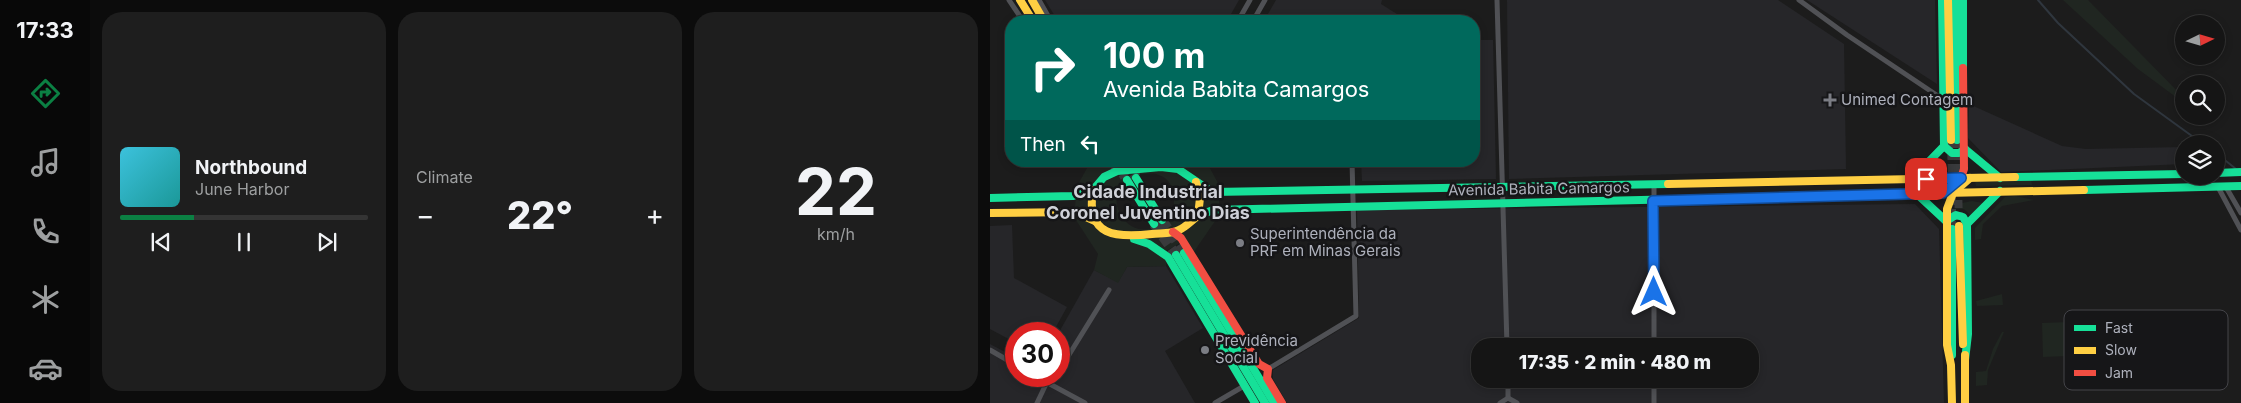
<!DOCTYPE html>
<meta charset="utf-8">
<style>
:root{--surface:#151515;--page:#1e1e1e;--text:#f1f3f6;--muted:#9d9fa0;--line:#343434;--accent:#0b8043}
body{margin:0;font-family:Inter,sans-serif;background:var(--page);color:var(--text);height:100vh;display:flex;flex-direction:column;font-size:19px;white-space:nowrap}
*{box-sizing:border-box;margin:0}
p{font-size:16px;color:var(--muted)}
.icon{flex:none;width:28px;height:28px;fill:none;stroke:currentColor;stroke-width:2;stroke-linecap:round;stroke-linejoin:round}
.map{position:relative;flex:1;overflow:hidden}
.panel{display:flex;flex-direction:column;gap:12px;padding:12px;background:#0c0c0c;width:900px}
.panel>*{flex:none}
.hud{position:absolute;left:15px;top:15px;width:475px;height:152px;border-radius:20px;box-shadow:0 2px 8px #0003,0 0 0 1px var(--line);background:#00695c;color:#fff;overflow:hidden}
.needle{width:32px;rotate:85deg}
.controls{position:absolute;left:1185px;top:15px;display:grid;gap:10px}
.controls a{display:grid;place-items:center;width:50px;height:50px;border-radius:50%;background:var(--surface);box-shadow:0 2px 8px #0003,0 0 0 1px var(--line);font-size:25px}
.speed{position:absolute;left:15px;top:322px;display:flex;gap:10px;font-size:25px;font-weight:700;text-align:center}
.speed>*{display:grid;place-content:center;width:65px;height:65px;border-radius:50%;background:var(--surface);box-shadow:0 2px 8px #0003,0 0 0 1px var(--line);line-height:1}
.speed .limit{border:8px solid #d22;background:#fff;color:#111}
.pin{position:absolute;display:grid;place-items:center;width:42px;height:42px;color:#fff;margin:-21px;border-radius:10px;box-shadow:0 2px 8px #0006}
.me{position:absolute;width:55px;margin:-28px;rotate:0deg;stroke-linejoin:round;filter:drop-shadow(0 0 4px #0008)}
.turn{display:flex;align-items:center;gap:18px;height:105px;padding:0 15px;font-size:22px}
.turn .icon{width:65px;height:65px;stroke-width:2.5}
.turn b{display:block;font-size:35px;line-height:42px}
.then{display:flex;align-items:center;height:48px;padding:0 15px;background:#0003;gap:10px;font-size:19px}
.big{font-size:38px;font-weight:800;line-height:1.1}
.panel .widget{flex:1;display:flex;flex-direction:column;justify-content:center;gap:8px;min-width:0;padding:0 18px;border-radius:20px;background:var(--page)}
.panel .dial{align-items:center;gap:0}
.dial b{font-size:65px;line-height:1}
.song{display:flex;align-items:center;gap:15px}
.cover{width:60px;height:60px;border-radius:8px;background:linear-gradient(135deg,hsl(190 70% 55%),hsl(180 70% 35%))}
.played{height:5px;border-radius:2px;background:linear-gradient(90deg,var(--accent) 30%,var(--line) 30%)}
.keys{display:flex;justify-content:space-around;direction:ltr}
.heat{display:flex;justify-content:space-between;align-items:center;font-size:28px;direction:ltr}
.panel .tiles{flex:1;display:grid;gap:12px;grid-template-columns:repeat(3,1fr)}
.trip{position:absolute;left:481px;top:338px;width:288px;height:50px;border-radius:20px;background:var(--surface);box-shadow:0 2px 8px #0003,0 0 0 1px var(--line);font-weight:800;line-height:50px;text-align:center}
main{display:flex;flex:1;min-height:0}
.dock{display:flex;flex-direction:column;width:90px;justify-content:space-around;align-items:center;background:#080808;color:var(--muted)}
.dock .icon{width:35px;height:35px}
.dock .on{color:var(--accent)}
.dock b{font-size:22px;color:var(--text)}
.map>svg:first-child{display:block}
.built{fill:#262629;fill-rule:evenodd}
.green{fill:#202621;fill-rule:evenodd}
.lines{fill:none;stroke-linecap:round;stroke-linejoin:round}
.stream{stroke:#2f363e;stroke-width:2}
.secondary-tunnel{stroke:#393a3c;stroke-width:8;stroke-dasharray:8 4;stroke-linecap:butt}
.highway-tunnel{stroke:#393a3c;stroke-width:10;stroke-dasharray:10 5;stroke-linecap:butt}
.street{stroke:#505155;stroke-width:5}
.fast{stroke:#16e098;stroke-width:8}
.slow{stroke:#ffcf43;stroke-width:8}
.jam{stroke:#f24e42;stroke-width:8}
.route-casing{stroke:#114b97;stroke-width:12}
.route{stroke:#1a73e8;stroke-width:9}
.poi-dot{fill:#7b7d84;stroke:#161618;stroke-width:2}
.labels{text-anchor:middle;stroke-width:5;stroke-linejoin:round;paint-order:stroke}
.poi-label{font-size:15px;fill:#aeb1bc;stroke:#161618;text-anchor:start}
.street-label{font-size:15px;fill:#aeb1bc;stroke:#161618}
.quarter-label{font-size:18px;font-weight:bold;fill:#cfd1d8;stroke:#161618}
.key{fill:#161618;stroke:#444449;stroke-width:1}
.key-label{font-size:14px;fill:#aeb1bc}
</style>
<main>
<nav class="dock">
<b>17:33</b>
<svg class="icon on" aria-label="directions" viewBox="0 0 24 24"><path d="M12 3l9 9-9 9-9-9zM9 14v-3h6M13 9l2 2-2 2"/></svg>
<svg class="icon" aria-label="music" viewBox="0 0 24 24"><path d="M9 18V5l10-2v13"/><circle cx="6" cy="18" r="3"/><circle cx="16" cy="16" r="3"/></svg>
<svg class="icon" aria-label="phone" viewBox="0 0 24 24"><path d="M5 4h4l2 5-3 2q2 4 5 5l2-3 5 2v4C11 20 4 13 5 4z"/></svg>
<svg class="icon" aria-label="climate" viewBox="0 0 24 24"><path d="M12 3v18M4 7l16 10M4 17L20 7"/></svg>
<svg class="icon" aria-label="car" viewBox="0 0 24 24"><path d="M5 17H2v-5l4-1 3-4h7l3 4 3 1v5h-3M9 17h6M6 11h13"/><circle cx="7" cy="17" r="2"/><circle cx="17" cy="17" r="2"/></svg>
</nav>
<section class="panel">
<div class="tiles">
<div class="widget">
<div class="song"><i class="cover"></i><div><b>Northbound</b><p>June Harbor</p></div></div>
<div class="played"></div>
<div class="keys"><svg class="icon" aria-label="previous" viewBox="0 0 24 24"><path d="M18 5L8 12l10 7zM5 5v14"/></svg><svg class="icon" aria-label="pause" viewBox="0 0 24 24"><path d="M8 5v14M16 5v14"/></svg><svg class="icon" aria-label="next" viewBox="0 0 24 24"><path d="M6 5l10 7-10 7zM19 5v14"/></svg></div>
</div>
<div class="widget"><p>Climate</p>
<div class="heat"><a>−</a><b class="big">22°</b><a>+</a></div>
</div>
<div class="widget dial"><b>22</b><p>km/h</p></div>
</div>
</section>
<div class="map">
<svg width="1251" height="403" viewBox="0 0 1251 403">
<rect width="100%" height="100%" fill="#1c1c1c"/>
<g class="built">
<polygon points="55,0 249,0 237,21 68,21"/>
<polygon points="286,0 392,0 391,4 418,21 274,21"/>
<polygon points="517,0 788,0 854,44 856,169 519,179"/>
<polygon points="817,0 945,0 947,84"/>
<polygon points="484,40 503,40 506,179 372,181 371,161 484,161"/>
<polygon points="979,104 1072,146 1096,149 1194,147 1194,164 1011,172 978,138"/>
<path d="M925 204 949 229 954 403H297L283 379V370L369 318 367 210ZM490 346H760V379H490Z"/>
<polygon points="22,225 24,278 77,307 62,334 26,334 26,343 0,329 0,226"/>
<polygon points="176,266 213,328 175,351 205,403 0,403 0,344 26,358 26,376 69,376 68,334 104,270 128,282 137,267"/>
</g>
<g class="green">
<polygon points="1073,0 1098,0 1194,98 1194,103 1148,69"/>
<path d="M101 161H216L228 183 230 214 203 253 195 240 176 251V266L137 267 128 283 104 270 108 254 84 217 87 186ZM150 174C155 174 162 173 166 174 189 180 186 206 179 222 169 226 159 231 149 229 131 226 118 198 133 183 136 179 145 177 150 174Z"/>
<polygon points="1041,180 1042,185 986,186 985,181"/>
<polygon points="1025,196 1044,200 1012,206 993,224 991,239 985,240 985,228 1015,197"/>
<polygon points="982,201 993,203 981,216 974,209 964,209 972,203"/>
<polygon points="1012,294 1013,305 987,306 986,301"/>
<polygon points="1107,321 1108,355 1053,357 1052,323"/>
<polygon points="1012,332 1014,332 998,370 997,385 986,386 986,372 996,371 1003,349"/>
</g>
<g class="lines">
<g class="stream">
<polyline points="1048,0 1068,23 1144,94 1213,144"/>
<polyline points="1226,153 1246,169"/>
</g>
<g class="secondary-tunnel">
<polyline points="961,140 962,183"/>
<polyline points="967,140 969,226"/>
<polyline points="962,197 962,229"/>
</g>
<g class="highway-tunnel">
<polyline points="125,161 135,177"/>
<polyline points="136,161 146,177"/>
<polyline points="172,220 194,253"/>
<polyline points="164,224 186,255"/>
</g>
<g class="street">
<polyline points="19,0 33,21"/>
<polyline points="49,0 61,21"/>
<polyline points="507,0 517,346"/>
<polyline points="809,0 857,35 954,100"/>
<polyline points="248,21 260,0"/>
<polyline points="263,21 275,0"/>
<polyline points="118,161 127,171"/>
<polyline points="152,161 166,166"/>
<polyline points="1228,187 1251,230"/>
<polyline points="1236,187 1251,213"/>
<polyline points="664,346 664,184"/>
<polyline points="0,350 26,365"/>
<polyline points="278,369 366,316 362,161"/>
<polyline points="69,371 119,290"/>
<polyline points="45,376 95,403"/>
<polyline points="664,379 664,403"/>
<polyline points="518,398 527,403"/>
<polyline points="47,403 57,382 65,376"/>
<polyline points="225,403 254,386"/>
<polyline points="510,403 518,398 518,379"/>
</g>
<g class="fast">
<polyline points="952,0 954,146 962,153 969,153 975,149"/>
<polyline points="965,0 967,140"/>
<polyline points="973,0 973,68"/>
<polyline points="975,149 1010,178"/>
<polyline points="1226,173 1251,172"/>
<polyline points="1025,177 1194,174"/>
<polyline points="146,178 172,220"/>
<polyline points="137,180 164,224"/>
<polyline points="921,180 954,146"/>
<polyline points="103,190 114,177 127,171 171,167 188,169 222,192 678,184"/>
<polyline points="1094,190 1251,186"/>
<polyline points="928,195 956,221"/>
<polyline points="0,198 83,196 103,188"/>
<polyline points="208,216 223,210 778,197"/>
<polyline points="956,221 966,215 973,217 977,224"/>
<polyline points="962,229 962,355"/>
<polyline points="144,239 159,244 178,257 265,403"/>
<polyline points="194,253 284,403"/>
<polyline points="186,255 275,403"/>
<polyline points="975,360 978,334 977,224 1010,191"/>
</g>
<g class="slow">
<polyline points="30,0 43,21"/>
<polyline points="42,0 54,21"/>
<polyline points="958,0 961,140"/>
<polyline points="678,184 1025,177"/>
<path d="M103 190C95 237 127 238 162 234 170 233 182 234 189 230 196 227 202 220 208 216L210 198 206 182"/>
<polyline points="778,197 1094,190"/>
<polyline points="0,213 85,212 105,221"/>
<polyline points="969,226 973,344"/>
<polyline points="975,355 975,403"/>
<polyline points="962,403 961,365 957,345 957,209 963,193 980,178"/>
</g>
<g class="jam">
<polyline points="953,193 971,178 974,169 973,68"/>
<polyline points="183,232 191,238 269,364 278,369 277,378 292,403"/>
</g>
</g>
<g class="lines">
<g class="route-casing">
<polyline id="route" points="664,292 663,201 953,193 971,178 936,179"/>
</g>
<use href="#route" class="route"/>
</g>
<g class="poi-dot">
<path d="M837.5 92.5h5v5h5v5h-5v5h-5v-5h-5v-5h5z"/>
<circle cx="250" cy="243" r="5"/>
<circle cx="215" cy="350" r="5"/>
</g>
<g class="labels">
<g class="poi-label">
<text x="851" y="105">Unimed Contagem</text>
<text x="260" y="239">Superintendência da<tspan x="260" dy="17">PRF em Minas Gerais</tspan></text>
<text x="225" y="346">Previdência<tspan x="225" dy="17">Social</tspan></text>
</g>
<g class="street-label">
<text transform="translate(549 189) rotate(-1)" y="5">Avenida Babita Camargos</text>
</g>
<g class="quarter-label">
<text x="158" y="198">Cidade Industrial<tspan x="158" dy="21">Coronel Juventino Dias</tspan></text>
</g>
</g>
<rect x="1074" y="310" width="164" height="80" rx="8" class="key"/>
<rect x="1084" y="325" width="22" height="6" fill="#16e098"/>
<rect x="1084" y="347" width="22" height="7" fill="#ffcf43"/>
<rect x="1084" y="370" width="22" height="6" fill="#f24e42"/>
<g class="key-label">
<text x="1115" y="333">Fast</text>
<text x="1115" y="355">Slow</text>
<text x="1115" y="378">Jam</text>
</g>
</svg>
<div class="controls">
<a><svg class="needle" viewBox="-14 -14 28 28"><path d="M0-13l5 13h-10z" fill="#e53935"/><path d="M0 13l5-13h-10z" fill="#9d9fa0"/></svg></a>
<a><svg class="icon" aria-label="search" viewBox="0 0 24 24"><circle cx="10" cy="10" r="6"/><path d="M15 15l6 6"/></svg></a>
<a><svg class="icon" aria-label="layers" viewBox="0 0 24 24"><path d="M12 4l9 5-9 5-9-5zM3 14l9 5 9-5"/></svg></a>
</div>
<div class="speed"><div class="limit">30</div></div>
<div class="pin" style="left:936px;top:179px;background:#d93025"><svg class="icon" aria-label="arrive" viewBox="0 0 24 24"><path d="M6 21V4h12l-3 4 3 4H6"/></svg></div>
<svg class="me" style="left:664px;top:292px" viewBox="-20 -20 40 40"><path d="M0-17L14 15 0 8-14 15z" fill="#1a73e8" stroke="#fff" stroke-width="4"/></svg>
<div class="trip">17:35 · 2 min · 480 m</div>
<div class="hud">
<div class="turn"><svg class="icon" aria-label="right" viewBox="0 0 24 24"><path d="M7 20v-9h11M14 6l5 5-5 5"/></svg><div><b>100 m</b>Avenida Babita Camargos</div></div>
<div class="then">Then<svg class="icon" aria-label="left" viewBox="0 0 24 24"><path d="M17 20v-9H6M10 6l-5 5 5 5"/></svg></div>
</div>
</div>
</main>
